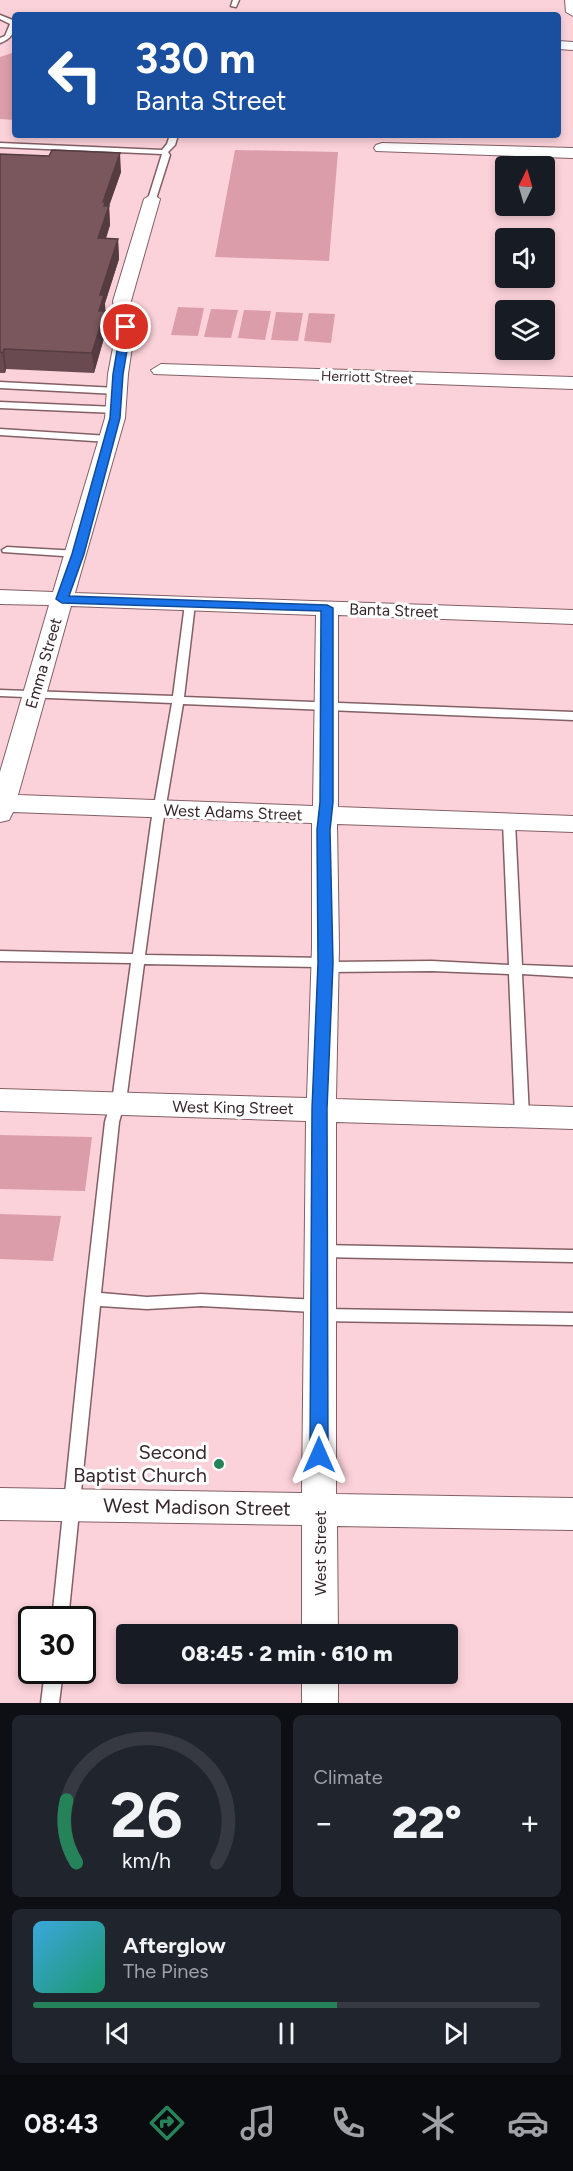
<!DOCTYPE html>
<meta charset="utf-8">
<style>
:root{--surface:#171b24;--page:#20242c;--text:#f1f3f6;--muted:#9ea1a6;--line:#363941;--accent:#268258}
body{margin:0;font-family:Figtree,sans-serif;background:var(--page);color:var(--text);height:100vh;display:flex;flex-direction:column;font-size:22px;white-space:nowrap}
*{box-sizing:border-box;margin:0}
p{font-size:20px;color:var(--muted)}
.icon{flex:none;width:33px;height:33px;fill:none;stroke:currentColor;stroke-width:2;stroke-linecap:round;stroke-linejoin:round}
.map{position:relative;height:1703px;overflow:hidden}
.side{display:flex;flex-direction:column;gap:12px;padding:12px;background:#0d0f14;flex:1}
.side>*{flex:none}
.guide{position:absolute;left:12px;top:12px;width:549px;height:126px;border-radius:6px;box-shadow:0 3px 9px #0003;background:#1a4fa0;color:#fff;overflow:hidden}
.needle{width:39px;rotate:5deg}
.controls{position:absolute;left:495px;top:156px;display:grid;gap:12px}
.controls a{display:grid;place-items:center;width:60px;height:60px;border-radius:6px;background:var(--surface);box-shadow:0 3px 9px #0003;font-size:30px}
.speed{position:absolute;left:18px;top:1606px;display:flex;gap:12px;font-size:30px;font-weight:700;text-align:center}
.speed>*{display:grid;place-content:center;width:78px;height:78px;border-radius:50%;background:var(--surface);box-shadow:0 3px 9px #0003;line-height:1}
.speed .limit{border:3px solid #111;border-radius:9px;background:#fff;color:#111}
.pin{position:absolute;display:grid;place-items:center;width:51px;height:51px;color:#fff;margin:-26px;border:3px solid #fff;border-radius:50%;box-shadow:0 2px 6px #0007}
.me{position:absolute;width:66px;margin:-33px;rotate:0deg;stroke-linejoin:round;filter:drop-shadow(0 0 4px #0008)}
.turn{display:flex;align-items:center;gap:21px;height:126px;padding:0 24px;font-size:27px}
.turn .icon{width:78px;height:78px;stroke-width:2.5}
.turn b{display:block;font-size:42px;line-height:51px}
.big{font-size:45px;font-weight:800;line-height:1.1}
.side .card{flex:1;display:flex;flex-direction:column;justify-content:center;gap:9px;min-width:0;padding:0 21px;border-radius:9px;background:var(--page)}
.side .dial{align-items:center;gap:0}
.dial svg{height:156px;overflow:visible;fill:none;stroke:var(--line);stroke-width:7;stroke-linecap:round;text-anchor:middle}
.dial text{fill:var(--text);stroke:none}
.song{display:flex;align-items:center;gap:18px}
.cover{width:72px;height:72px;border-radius:9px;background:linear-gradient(135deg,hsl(200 70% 55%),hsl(160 70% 35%))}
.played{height:6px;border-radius:3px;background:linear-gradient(90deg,var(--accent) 60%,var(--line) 60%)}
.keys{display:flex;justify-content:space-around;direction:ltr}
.heat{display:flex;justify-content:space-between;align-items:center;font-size:33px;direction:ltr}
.side .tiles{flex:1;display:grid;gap:12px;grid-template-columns:1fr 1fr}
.card:last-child{grid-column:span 2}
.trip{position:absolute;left:116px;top:1624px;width:342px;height:60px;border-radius:6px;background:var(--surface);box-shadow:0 3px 9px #0003;font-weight:800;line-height:60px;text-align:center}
.dock{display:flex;height:96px;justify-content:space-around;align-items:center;background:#090b0e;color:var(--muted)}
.dock .icon{width:42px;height:42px}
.dock .active{color:var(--accent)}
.dock b{font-size:27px;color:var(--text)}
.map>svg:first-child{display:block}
.green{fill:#db9daa}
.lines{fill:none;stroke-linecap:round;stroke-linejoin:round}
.service-casing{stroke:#835f66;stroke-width:3}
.minor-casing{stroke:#835f66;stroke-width:2}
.service{fill:#fff;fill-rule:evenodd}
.minor{fill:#fff;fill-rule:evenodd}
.wall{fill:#694a50}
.shaded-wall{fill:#553c41}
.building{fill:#7a565d;stroke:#553c41;stroke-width:1.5}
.route{fill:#1a73e8;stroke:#114b97;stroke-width:1.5}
.poi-dot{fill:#268258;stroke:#fff;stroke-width:2}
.labels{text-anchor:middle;stroke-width:6;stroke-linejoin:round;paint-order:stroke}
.far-street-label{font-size:14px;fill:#38282c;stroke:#fff}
.street-label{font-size:16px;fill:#38282c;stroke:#fff}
.near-poi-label{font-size:20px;fill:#38282c;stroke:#fff;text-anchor:end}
.near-street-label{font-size:20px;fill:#38282c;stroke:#fff}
</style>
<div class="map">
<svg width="573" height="1703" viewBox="0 0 573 1703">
<rect width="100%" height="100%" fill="#fcd2da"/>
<g class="green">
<polygon points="15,52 15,120 0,119 0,57"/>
<polygon points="235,150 338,152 329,261 215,257"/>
<polygon points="178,307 204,308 198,336 171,335"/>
<polygon points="211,309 238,310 231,338 204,337"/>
<polygon points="244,310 271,311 265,340 238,338"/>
<polygon points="276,312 303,313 298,341 271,340"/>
<polygon points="309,313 335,314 331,343 304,341"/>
<polygon points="0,1135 92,1137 85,1191 0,1189"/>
<polygon points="0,1214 61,1216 53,1261 0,1259"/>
</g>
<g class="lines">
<g class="service-casing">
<g id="service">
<polygon points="233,0 239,0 236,7 231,6"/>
<path d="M0 15 15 21C15 33 11 39 0 43V38L5 36 10 24 0 19Z"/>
<polygon points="170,135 178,135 175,145 168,152 170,155 156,199 152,201 148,199 162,154 0,147 0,143 162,150 167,144"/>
<polygon points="0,382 117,388 122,391 117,394 0,388"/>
<polygon points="0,402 116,407 121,410 116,413 0,408"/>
<polygon points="0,429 109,436 114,439 109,442 0,435"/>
<polygon points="7,547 78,551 83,554 78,557 3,552 2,550"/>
<polygon points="190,601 195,604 184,697 573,712 573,720 183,704 163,823 145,955 326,958 332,962 432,961 509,965 503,822 509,818 515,822 522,965 573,967 573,977 522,974 529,1116 527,1120 522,1121 517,1120 515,1116 509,974 432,971 326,972 320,967 144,964 127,1094 119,1122 101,1293 147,1297 201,1294 319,1300 324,1302 326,1306 325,1309 573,1313 573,1325 319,1321 314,1319 312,1315 313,1312 201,1306 147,1309 100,1306 68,1620 52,1620 85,1299 105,1122 113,1094 131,963 0,961 0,951 133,954 151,823 172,703 0,696 0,690 173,696 185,604"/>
<polygon points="320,1245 573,1250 573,1262 320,1257 315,1255 313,1251 315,1247"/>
<polygon points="45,1671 63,1671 59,1703 41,1703"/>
</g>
</g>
<g class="minor-casing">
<g id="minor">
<polygon points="565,0 573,0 573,16 566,12"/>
<polygon points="558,41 573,42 573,50 558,49"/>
<polygon points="382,143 573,148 573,158 376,151 374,148 376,145"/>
<path d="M152 194 160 199 131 301 135 327 128 374 125 418 75 593 573 610V624L338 615V807L573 816V832L337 824 339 948 336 1099 573 1107V1129L336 1122V1494L573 1498V1530L337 1526 338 1635H302V1525L0 1520V1488L302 1493 306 1121 0 1111V1089L307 1098 312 948V823L13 812 9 820 0 822V772L49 605 0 604V590L53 592 105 418 108 374 117 327 113 301 144 199ZM71 606 316 615 313 806 18 795Z"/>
<polygon points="161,364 573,377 573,389 154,374 151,370"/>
<rect x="302" y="1674" width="36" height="29"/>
</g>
</g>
<use href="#service" class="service"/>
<use href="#minor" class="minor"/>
</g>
<polygon class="wall" points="0,154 121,172 109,206 110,225 106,239 118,239 119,259 105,303 106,331 94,373 6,369 5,373 0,373"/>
<g class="shaded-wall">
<polygon points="120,153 121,172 109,206 110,225 99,258 98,238 103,202"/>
<polygon points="118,239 119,259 105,303 106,331 94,373 92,353 99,311 100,295"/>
<polygon points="4,349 6,369 5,373 3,353"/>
</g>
<polygon class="building" points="52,150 120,153 103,202 105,202 104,206 109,206 98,238 118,239 100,295 104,295 99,311 105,311 92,353 4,349 3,353 0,352 0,154 49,156"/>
<polygon class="route" points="126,324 131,327 123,374 120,418 84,554 69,596 327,605 333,608 333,802 330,830 333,963 327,1109 328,1455 326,1461 319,1463 313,1461 310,1455 312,1109 318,963 317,830 320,802 321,611 62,603 56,599 72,554 110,418 113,374 121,327"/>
<circle class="poi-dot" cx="219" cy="1464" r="6"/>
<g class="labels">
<g class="far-street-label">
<text transform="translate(367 377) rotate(2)" y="5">Herriott Street</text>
</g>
<g class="street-label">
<text transform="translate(394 610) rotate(2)" y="6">Banta Street</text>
<text transform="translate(43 663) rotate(-74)" y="6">Emma Street</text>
<text transform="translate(233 812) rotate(2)" y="6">West Adams Street</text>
<text transform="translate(233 1107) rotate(1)" y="6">West King Street</text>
<text transform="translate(320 1553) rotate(-90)" y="6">West Street</text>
</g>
<g class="near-poi-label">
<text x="207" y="1459">Second<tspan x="207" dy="23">Baptist Church</tspan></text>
</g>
<g class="near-street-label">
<text transform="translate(197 1507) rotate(1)" y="7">West Madison Street</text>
</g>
</g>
</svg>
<div class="controls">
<a><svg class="needle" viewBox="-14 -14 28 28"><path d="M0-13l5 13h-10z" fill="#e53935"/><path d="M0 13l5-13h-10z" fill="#9ea1a6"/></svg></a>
<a><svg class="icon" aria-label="sound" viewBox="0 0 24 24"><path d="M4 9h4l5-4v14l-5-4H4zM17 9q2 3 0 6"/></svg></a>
<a><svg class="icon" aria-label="layers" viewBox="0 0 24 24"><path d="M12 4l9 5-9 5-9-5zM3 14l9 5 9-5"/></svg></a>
</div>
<div class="speed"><div class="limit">30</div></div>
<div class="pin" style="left:126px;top:327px;background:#d93025"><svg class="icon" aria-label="arrive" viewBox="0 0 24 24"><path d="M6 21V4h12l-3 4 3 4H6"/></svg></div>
<svg class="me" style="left:319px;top:1455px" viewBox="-20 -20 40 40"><path d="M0-17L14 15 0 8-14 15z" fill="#1a73e8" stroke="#fff" stroke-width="4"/></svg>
<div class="trip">08:45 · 2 min · 610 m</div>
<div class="guide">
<div class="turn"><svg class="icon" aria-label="left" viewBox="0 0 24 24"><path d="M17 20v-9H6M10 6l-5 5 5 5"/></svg><div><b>330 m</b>Banta Street</div></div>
</div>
</div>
<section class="side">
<div class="tiles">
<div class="card dial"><svg viewBox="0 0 100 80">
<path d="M14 69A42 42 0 1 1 86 69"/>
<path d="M14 69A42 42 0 0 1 9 37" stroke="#268258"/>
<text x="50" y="56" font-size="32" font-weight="700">26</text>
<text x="50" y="72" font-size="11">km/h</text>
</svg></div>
<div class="card"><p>Climate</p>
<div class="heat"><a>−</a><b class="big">22°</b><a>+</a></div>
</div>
<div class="card">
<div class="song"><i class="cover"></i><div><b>Afterglow</b><p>The Pines</p></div></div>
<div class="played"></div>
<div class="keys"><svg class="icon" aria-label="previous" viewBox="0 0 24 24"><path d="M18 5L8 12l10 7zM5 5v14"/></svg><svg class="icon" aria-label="pause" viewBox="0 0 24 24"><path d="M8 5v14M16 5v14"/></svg><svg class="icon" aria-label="next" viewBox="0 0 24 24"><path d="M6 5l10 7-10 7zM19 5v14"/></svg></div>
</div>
</div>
</section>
<nav class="dock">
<b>08:43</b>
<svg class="icon active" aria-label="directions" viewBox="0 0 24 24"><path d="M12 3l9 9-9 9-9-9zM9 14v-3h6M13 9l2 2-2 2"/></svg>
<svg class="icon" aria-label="music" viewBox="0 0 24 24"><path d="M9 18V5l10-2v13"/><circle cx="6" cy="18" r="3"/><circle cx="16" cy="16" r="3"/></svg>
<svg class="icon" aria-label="phone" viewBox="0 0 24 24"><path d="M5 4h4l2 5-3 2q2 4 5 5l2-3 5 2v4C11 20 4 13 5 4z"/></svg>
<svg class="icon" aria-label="climate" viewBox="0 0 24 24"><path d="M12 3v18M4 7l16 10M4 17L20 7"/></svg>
<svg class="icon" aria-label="car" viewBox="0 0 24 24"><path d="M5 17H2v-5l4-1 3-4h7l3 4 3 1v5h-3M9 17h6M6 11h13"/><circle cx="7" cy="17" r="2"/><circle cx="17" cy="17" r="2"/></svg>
</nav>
